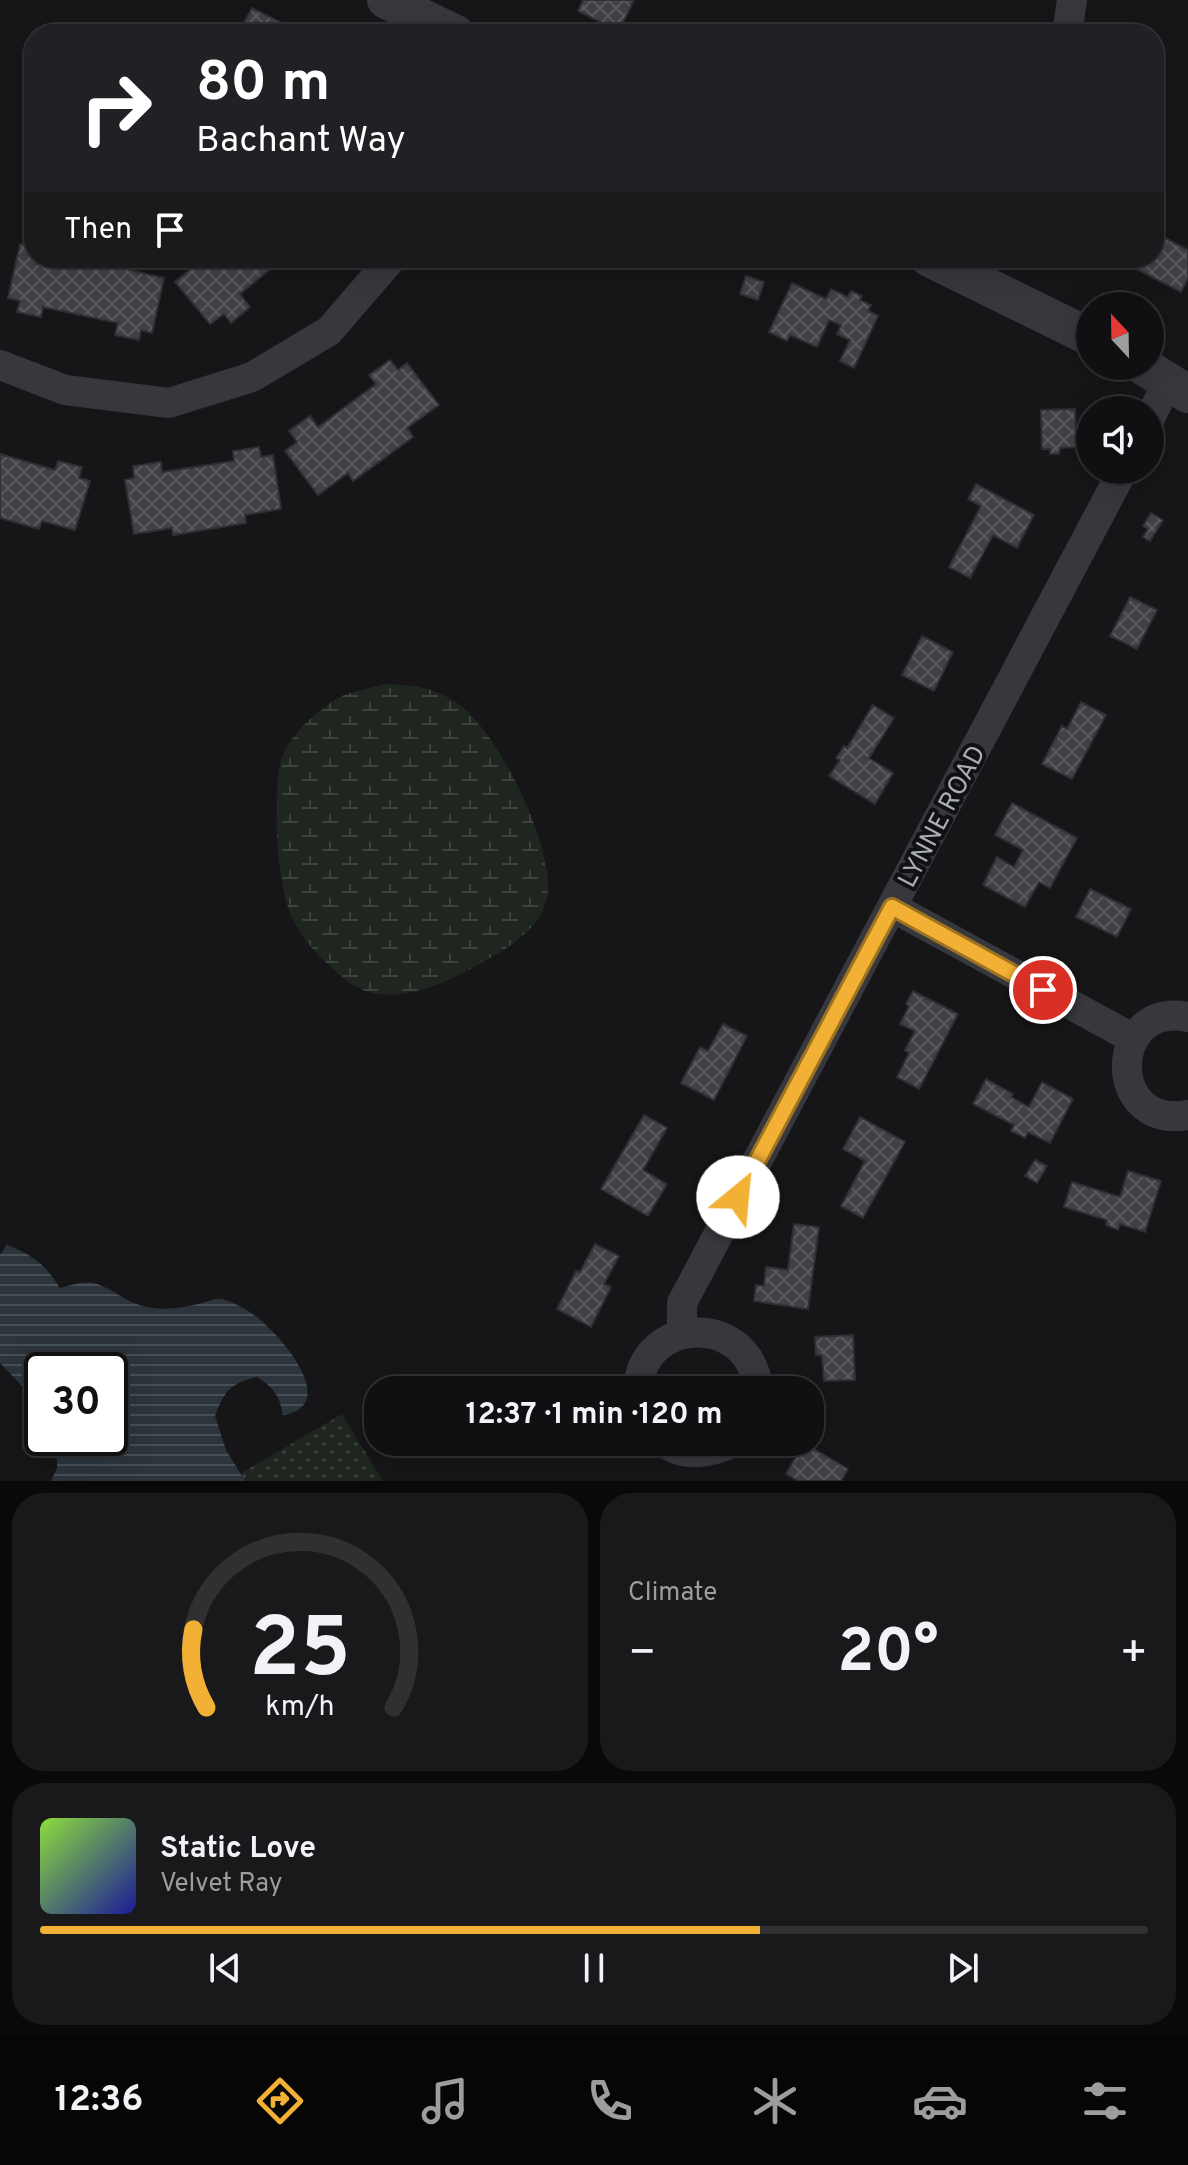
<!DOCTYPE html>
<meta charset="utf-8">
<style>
:root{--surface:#101012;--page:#19191b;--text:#f1f3f6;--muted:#9c9d9f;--line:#303032;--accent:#f2b134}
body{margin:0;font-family:Overpass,sans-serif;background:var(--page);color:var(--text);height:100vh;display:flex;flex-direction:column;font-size:30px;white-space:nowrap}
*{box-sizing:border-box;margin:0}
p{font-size:26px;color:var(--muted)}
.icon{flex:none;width:44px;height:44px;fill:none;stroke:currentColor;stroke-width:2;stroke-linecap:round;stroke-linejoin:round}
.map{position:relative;height:1481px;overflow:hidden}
.side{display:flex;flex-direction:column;gap:12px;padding:12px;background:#09090a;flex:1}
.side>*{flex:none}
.hud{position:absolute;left:24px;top:24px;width:1140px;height:244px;border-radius:32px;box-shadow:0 8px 32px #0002,0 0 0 2px var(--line);background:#202124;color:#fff;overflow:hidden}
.needle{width:52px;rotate:338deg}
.controls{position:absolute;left:1076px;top:292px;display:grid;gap:16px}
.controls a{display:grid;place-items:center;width:88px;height:88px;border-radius:50%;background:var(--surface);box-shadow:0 8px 32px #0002,0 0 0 2px var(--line);font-size:40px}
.speed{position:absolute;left:24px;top:1352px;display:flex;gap:16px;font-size:40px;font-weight:700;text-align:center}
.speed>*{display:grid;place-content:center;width:104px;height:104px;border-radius:50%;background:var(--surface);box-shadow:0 8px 32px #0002,0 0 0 2px var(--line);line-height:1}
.speed .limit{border:4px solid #111;border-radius:12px;background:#fff;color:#111}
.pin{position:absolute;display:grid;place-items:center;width:68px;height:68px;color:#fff;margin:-34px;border:4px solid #fff;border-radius:50%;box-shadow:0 2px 8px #0007}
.me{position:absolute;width:88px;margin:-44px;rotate:28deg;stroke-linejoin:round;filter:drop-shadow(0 0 6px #0008)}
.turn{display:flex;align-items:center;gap:28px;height:168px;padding:0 40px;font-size:36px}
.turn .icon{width:104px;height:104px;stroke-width:2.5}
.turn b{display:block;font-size:56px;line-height:68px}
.then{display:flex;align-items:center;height:76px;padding:0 40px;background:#0003;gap:16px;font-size:30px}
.big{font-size:60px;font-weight:700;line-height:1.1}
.side .card{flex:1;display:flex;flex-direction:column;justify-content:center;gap:12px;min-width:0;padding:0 28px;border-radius:32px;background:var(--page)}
.side .dial{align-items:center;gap:0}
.dial svg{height:208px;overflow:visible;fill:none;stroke:var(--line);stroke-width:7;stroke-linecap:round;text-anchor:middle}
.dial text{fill:var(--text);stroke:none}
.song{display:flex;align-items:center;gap:24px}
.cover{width:96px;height:96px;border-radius:12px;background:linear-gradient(135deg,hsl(90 70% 55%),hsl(240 70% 35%))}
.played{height:8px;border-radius:4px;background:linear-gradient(90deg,var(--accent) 65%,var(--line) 65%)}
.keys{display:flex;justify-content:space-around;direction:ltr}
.heat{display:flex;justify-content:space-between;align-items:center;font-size:44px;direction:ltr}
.side .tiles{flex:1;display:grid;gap:12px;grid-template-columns:1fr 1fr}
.card:last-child{grid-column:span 2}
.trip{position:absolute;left:364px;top:1376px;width:460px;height:80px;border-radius:32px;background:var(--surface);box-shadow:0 8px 32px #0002,0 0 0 2px var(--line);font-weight:700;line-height:80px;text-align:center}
.tabs{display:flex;height:128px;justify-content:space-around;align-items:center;background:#060607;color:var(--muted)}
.tabs .icon{width:56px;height:56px}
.tabs .current{color:var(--accent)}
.tabs b{font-size:36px;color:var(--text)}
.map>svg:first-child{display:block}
.wetland{fill:url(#wetland-marsh)}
.park{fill:url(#park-dots)}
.water{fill:url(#water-rules)}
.building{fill:url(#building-cross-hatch);stroke:#303034;stroke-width:2}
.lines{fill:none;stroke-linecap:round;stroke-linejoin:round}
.minor{stroke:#37383d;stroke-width:30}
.tertiary{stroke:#37383d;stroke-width:38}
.route-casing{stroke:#9d7322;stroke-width:20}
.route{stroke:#f2b134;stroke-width:14}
.labels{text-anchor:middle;stroke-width:8;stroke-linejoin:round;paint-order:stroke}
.street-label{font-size:26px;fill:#a8adb8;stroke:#111113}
</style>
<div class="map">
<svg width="1188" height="1481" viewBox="0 0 1188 1481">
<defs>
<pattern id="wetland-marsh" width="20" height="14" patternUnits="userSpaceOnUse" patternTransform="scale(2)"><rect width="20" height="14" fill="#1e261f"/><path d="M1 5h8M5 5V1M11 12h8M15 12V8" fill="none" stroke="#3c433d"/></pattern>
<pattern id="park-dots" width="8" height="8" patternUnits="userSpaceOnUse" patternTransform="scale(2)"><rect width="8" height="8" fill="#1e261f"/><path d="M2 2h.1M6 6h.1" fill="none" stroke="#3c433d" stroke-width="1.8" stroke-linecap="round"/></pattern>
<pattern id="water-rules" width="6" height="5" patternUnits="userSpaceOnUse" patternTransform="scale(2)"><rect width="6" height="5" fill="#2c353c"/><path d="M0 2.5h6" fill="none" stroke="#485056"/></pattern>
<pattern id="building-cross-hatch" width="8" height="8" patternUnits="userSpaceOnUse" patternTransform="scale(2)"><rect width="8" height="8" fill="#404145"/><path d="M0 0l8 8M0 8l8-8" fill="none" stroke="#595a5e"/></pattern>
</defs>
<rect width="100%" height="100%" fill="#161618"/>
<path class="wetland" d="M384 684C412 685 429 686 454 701 497 727 551 841 548 891 547 903 541 916 534 924 517 945 493 956 470 969 436 988 386 1008 350 983 342 978 334 970 327 963 310 949 293 925 287 904 279 874 276 844 277 814 277 790 275 764 289 743 300 727 320 708 338 698 351 691 370 689 384 684Z"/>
<polygon class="park" points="342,1414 383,1481 228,1481"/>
<path class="water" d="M7 1245C35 1256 44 1264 60 1288 72 1285 85 1280 97 1284 116 1290 127 1305 153 1308 170 1310 185 1307 202 1303 207 1302 215 1298 220 1299 226 1299 237 1305 243 1308 271 1321 346 1405 283 1415 280 1396 273 1387 257 1377 230 1383 224 1392 215 1416L226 1450 245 1481H51L57 1468V1438H110V1370H42V1411L32 1396 0 1363V1255Z"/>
<g class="building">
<polygon points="583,0 634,0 619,31 578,11"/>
<polygon points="252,8 304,34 238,34"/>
<polygon points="1154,232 1188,250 1188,278 1181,292 1117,259 1154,258"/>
<polygon points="20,244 34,247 34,258 114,258 131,262 129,270 164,278 152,333 141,330 139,340 115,335 118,323 43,307 41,317 17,312 20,301 8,298"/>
<polygon points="204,258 284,258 240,294 250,307 231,323 224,314 210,324 175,282"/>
<polygon points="746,276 764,282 758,300 740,294"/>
<polygon points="792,283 826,299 831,289 848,297 851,291 862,296 860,300 871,305 868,311 878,316 854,368 840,361 850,340 837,334 841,325 829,320 817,347 790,335 787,341 769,332"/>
<polygon points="390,360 398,370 407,363 439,405 407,428 413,437 353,481 348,473 318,495 285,451 297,442 289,431 310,416 318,427 376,384 369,375"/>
<polygon points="1075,409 1076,447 1060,448 1059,454 1050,454 1050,449 1042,449 1041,410"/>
<polygon points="259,447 261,457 273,455 281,509 245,515 246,523 173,535 172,528 134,534 125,480 134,478 133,466 161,462 162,472 234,461 233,451"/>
<polygon points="0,454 55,470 58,461 82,467 79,478 90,481 75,530 42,521 39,529 0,518"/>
<polygon points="976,484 1034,515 1017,548 993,535 970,578 949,567 981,506 968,499"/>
<polygon points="1151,513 1163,520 1150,541 1143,537 1148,529 1143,526"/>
<polygon points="1130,597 1157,610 1137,649 1110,636"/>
<polygon points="922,636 953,652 934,691 902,675"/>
<polygon points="1081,702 1106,715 1072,779 1042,764 1062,726 1067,729"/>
<polygon points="873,705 894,718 869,758 893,773 875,804 829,776 840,760 836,758 844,746 847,748"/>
<polygon points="1012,803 1077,838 1050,888 1039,882 1025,907 983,885 997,857 1014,867 1023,850 995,835"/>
<polygon points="1090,889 1131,909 1117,937 1076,917"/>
<polygon points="913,991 958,1014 919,1089 897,1077 909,1053 905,1050 915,1031 900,1024 909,1006 906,1004"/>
<polygon points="723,1024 747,1036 714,1100 681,1083 700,1047 708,1051"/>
<polygon points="986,1079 1013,1094 1011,1097 1029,1107 1042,1082 1073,1099 1050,1143 1028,1132 1025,1138 1011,1131 1014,1125 973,1104"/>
<polygon points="644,1115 667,1128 643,1170 667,1184 648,1216 601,1189"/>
<polygon points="860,1117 905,1142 863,1218 841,1206 865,1161 843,1149"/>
<polygon points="1035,1160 1047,1166 1037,1183 1025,1176"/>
<polygon points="1128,1171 1161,1181 1145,1232 1120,1224 1118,1230 1106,1225 1107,1220 1064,1207 1072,1182 1120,1197"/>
<polygon points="794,1224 819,1227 808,1309 754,1301 756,1285 764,1286 766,1267 788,1270"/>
<polygon points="595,1244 619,1256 604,1284 611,1287 591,1327 557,1309 576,1271 580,1272"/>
<polygon points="853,1335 855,1380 824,1381 822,1355 816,1355 815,1337"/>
<polygon points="804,1443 848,1469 841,1481 798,1481 786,1474"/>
</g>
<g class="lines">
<g class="minor">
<polyline points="1067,34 1072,0"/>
<polyline points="0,365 65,390 169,403 252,377 329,331 392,258"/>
<polyline points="1150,418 1168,382"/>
<polyline points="892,907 1134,1039"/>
<path d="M1188 1017C1108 1001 1105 1130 1188 1115"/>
<polyline points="682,1334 682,1303 1123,470"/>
<path d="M638 1390C641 1315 752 1312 758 1390"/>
<path d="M664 1442C685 1458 711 1453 733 1442"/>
</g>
<g class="tertiary">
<polyline points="386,0 456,34"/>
<polyline points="929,258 1090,337"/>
<polyline points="1143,366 1188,394"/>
</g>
</g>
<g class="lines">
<g class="route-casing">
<polyline id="route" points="738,1197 892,907 1043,990"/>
</g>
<use href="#route" class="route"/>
</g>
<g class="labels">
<g class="street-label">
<text transform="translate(941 816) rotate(-62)" y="9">LYNNE ROAD</text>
</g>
</g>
</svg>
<div class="controls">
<a><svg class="needle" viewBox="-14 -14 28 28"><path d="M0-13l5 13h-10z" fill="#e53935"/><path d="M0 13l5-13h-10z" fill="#9c9d9f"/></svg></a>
<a><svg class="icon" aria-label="sound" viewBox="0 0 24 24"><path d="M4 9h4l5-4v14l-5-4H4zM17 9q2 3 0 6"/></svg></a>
</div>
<div class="speed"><div class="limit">30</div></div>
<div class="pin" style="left:1043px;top:990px;background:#d93025"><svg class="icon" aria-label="arrive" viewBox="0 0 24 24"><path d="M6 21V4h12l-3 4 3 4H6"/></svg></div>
<svg class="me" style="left:738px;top:1197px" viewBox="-20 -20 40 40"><circle r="19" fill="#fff"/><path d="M0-13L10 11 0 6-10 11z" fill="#f2b134"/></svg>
<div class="trip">12:37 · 1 min · 120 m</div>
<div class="hud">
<div class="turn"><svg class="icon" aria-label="right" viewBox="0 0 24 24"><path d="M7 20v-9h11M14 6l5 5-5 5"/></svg><div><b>80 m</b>Bachant Way</div></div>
<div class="then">Then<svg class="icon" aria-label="arrive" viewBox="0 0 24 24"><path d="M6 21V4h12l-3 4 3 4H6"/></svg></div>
</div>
</div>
<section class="side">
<div class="tiles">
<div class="card dial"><svg viewBox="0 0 100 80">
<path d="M14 69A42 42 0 1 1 86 69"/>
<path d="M14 69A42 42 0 0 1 9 39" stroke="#f2b134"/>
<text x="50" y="56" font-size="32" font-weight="700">25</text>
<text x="50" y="72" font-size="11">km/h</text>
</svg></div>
<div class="card"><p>Climate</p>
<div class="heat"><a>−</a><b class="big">20°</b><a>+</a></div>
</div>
<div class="card">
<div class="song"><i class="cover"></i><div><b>Static Love</b><p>Velvet Ray</p></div></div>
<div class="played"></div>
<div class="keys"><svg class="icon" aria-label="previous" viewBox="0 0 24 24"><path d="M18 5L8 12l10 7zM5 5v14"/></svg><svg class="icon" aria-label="pause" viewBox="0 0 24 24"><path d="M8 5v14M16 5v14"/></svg><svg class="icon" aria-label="next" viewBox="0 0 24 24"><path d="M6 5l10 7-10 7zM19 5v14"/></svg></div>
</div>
</div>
</section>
<nav class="tabs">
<b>12:36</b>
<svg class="icon current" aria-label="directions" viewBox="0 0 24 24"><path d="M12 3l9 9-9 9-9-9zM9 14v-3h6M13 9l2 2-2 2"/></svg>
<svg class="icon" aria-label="music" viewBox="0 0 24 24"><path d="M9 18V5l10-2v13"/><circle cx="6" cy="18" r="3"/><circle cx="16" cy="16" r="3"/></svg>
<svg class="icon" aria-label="phone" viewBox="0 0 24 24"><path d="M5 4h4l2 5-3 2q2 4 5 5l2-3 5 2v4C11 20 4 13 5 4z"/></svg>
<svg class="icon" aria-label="climate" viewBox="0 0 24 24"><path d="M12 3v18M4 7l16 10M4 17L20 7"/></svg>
<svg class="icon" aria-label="car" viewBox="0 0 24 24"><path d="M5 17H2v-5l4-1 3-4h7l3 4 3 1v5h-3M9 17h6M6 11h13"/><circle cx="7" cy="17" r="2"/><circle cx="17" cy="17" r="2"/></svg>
<svg class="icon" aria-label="filters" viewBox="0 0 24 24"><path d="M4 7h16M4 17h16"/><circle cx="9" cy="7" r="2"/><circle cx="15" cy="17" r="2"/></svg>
</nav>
